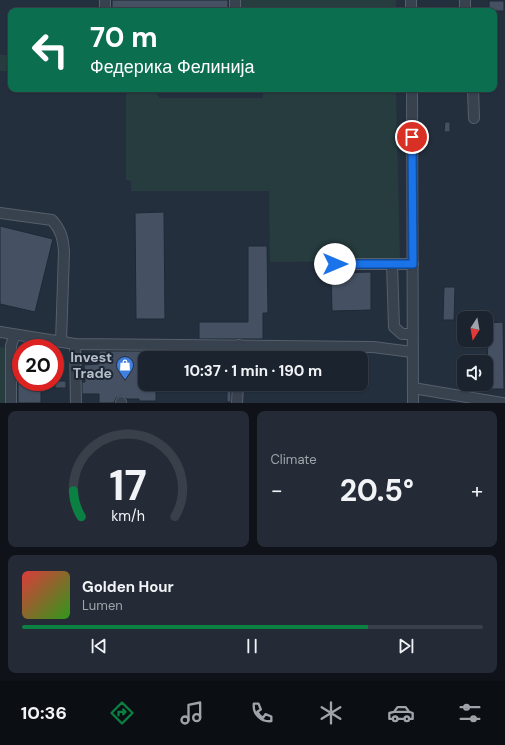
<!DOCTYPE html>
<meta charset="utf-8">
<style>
:root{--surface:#1b232e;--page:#242b36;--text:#f1f3f6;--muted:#a0a4aa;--line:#39404a;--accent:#0b8043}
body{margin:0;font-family:"DM Sans",sans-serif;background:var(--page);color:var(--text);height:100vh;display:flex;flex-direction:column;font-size:15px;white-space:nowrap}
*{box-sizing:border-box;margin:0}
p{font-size:13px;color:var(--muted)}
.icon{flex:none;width:22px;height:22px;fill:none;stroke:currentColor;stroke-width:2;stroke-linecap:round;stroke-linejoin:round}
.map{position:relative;height:403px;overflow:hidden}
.sheet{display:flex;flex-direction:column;gap:8px;padding:8px;background:#0f1319;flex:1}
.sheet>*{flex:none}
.banner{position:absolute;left:8px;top:8px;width:489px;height:84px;border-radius:8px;box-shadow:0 1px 3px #0004,0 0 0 1px var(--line);background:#0b6e4f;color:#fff;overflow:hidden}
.needle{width:26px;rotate:191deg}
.buttons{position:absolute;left:457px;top:311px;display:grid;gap:8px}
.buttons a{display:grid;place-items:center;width:36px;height:36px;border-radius:8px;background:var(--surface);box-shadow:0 1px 3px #0004,0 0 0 1px var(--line);font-size:20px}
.speed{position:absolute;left:12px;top:339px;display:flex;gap:8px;font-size:20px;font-weight:700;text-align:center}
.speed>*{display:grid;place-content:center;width:52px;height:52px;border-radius:50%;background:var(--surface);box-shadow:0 1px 3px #0004,0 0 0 1px var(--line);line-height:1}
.speed .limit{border:6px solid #d22;background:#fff;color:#111}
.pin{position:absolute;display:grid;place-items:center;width:34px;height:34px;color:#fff;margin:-17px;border:2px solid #fff;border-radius:50%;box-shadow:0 1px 4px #0007}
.me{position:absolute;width:44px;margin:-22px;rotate:90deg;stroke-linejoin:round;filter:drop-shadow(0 0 3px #0008)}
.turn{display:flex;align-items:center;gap:14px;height:84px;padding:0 16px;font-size:18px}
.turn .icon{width:52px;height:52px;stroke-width:2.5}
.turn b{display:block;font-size:28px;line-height:34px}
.big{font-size:30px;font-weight:700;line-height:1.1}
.sheet .widget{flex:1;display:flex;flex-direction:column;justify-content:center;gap:6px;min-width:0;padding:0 14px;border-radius:8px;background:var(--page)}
.sheet .dial{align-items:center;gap:0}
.dial svg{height:104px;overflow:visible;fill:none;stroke:var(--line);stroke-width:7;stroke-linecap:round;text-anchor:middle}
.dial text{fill:var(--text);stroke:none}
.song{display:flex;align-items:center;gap:12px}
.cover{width:48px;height:48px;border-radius:6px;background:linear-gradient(135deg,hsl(0 70% 55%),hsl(110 70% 35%))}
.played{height:4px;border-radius:2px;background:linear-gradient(90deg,var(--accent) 75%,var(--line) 75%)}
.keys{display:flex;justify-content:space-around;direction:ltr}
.heat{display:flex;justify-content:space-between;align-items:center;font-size:22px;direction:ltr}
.sheet .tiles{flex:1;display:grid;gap:8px;grid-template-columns:1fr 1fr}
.widget:last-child{grid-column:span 2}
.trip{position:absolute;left:138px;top:351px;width:230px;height:40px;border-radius:8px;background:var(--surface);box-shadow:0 1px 3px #0004,0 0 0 1px var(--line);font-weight:700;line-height:40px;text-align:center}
.menu{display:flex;height:64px;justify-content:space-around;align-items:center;background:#0b0e12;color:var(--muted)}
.menu .icon{width:28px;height:28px}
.menu .current{color:var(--accent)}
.menu b{font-size:18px;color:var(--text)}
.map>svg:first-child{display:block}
.green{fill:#263c3f}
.building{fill:#455162;stroke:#1f2835}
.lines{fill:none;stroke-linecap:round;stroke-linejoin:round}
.minor-casing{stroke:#565f6c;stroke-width:12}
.minor{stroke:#38414e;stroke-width:10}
.route-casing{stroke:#114b97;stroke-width:10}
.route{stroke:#1a73e8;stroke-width:7}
.labels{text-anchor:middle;stroke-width:4;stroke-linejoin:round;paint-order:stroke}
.poi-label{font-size:14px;font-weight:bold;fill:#b4bcc9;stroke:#1d2633;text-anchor:end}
</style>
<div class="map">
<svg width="505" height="403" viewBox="0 0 505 403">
<rect width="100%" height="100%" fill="#242f3e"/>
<g class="green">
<polygon points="238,0 396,0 396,11 239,11"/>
<rect x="0" y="55" width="11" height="16"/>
<polygon points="126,89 155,89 159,98 263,98 263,89 396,89 400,261 270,262 269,191 131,191 131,181 126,180"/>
<polygon points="0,347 8,348 9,403 0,403"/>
</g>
<g class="building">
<rect x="112" y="0" width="116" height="11"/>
<rect x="489" y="1" width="15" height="10"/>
<polygon points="445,122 450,122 450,132 444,132"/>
<polygon points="164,212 165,319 136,319 135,213"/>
<polygon points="0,226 53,239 35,312 0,304"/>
<polygon points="248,246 267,246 268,313 263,313 263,339 199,339 199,322 248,322"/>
<polygon points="371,272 371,310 332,311 331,273"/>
<polygon points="444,287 455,287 454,320 443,320"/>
<polygon points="503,322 504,389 487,389 488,323"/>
<polygon points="99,351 156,351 156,358 145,358 145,384 156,384 156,401 139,401 139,399 127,399 121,396 116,398 114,403 99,403 99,394 82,394 82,382 85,382 84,365 99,364"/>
<rect x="55" y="381" width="11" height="7"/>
<rect x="18" y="382" width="23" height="21"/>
<rect x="227" y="384" width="4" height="18"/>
<rect x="477" y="384" width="7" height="7"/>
</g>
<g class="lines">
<g class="minor-casing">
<g id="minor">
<polyline points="105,0 105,11"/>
<polyline points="235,0 235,11"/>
<polyline points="411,0 411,11"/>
<polyline points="465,11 465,0"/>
<polyline points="412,89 413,403"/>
<polyline points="473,89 474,118"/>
<path d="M0 213 52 220C61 230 63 238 64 252L61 342"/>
<polyline points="335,264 392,264"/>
<polyline points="0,332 75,344 373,347 412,352"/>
<polyline points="412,334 402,334 394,327 392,264 413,264"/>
<polyline points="75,344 76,403"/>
<polyline points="239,358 239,345"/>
<polyline points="413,388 502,403"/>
<polyline points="121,402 121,403"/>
<polyline points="11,403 11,346 14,336"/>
<polyline points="237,403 238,384"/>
</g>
</g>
<use href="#minor" class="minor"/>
</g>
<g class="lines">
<g class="route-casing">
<polyline id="route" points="335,264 413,264 412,137"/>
</g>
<use href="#route" class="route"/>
</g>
<defs>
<g id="shop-pin" transform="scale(0.9)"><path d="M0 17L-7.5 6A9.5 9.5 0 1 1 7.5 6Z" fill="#3f7fe0" stroke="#1d2633"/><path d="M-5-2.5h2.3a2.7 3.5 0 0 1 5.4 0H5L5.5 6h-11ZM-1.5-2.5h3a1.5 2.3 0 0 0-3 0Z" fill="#fff"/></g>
</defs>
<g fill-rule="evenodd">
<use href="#shop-pin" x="125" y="365"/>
</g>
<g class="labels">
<g class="poi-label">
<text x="112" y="362">Invest<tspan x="112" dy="16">Trade</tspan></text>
</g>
</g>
</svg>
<div class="buttons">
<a><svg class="needle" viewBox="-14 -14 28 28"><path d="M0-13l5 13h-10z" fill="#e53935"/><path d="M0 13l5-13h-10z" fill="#a0a4aa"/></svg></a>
<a><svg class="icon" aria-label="sound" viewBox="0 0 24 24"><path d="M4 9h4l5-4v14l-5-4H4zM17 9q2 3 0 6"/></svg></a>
</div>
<div class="speed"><div class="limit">20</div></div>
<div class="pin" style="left:412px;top:137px;background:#d93025"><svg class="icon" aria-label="arrive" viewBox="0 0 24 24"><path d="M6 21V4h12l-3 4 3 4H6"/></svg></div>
<svg class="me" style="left:335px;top:264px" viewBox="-20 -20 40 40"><circle r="19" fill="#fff"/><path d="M0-13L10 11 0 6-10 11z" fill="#1a73e8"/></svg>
<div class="trip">10:37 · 1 min · 190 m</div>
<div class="banner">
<div class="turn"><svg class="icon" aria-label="left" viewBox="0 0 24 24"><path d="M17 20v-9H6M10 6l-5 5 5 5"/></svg><div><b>70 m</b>Федерика Фелинија</div></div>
</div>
</div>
<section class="sheet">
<div class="tiles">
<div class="widget dial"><svg viewBox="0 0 100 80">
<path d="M14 69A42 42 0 1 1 86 69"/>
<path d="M14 69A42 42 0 0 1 8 49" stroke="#0b8043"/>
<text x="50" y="56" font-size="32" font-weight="700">17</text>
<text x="50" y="72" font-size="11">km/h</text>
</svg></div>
<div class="widget"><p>Climate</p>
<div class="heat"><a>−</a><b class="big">20.5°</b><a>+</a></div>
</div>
<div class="widget">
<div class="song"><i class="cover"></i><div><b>Golden Hour</b><p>Lumen</p></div></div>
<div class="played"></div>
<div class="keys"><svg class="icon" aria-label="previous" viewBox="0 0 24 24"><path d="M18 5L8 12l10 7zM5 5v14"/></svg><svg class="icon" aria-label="pause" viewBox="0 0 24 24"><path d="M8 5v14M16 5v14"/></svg><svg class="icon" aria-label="next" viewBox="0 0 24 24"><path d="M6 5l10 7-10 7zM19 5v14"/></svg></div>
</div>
</div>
</section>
<nav class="menu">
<b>10:36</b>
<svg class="icon current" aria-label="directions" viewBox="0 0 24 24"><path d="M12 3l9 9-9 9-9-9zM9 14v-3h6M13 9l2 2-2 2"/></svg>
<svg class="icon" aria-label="music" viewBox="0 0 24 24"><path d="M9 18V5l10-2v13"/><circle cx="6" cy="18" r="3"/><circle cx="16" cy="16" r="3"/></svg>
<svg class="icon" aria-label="phone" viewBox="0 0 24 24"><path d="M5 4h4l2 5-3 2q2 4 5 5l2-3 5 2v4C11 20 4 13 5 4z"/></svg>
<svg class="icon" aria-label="climate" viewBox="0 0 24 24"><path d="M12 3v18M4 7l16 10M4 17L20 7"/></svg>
<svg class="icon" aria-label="car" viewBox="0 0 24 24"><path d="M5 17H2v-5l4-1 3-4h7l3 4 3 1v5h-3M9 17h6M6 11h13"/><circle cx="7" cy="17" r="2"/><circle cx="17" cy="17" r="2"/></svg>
<svg class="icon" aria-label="filters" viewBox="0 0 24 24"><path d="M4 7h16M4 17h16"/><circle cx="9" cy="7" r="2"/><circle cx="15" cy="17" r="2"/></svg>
</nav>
